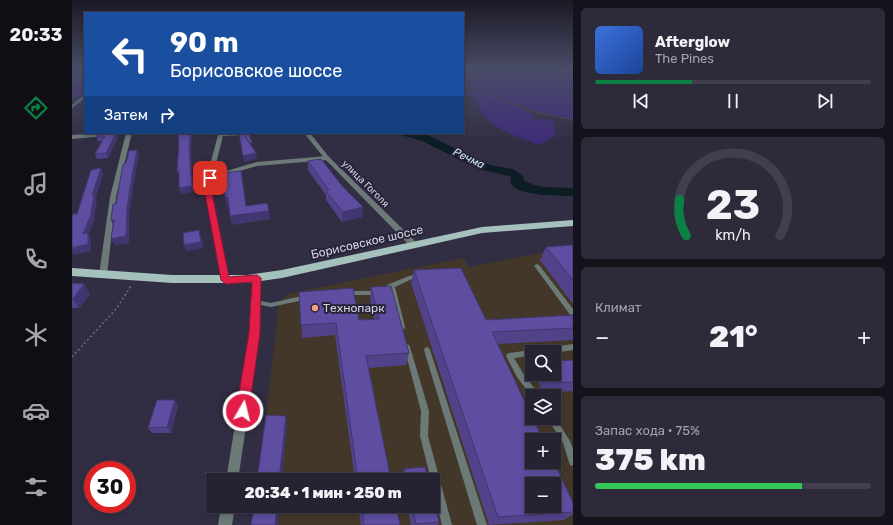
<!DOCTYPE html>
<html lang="ru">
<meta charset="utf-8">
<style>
:root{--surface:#252232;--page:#2d2a3a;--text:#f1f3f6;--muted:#a3a4ac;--line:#423f4d;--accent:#0b8043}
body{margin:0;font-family:Rubik,sans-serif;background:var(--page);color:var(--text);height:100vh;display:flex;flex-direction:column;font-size:15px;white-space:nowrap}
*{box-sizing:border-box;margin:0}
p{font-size:13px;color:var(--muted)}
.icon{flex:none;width:22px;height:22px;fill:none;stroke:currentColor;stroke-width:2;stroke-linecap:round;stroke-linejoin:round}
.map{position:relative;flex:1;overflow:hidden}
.drawer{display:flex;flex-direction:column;gap:8px;padding:8px;background:#14131c;width:320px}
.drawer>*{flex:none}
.guide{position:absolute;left:12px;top:12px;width:380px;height:122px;border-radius:0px;box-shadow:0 2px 6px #0003,0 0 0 1px var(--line);background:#1a4fa0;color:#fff;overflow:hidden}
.controls{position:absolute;left:453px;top:345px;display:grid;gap:8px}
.controls a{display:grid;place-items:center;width:36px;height:36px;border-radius:0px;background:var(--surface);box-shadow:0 2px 6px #0003,0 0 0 1px var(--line);font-size:20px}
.speed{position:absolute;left:12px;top:461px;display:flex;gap:8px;font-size:20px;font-weight:700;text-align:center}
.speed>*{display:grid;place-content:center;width:52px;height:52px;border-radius:50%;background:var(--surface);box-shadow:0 2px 6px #0003,0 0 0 1px var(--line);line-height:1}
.speed .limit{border:6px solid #d22;background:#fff;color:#111}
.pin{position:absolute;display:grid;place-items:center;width:34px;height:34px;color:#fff;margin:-17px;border-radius:8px;box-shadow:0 2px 6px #0006}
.me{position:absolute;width:44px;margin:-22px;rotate:8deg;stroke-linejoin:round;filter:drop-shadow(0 0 3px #0008)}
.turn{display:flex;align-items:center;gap:14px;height:84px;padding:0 20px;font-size:18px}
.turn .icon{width:52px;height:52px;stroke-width:2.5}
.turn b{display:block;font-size:28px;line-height:34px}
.then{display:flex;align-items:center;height:38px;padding:0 20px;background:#0003;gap:8px;font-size:15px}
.big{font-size:30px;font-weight:800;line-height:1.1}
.drawer .card{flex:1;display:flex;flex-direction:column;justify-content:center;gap:6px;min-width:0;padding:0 14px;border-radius:6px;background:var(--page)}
.drawer .dial{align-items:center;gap:0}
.dial svg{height:104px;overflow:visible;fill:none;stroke:var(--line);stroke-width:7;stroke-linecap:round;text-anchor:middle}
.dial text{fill:var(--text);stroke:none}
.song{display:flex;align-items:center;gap:12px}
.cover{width:48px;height:48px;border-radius:6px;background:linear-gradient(135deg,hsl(220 70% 55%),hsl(220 70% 35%))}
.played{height:4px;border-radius:2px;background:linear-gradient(90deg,var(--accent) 35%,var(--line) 35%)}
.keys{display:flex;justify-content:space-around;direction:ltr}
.heat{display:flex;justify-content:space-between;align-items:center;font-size:22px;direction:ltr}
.charge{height:6px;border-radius:3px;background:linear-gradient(90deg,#34c759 75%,var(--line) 0)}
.trip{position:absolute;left:134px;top:473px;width:234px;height:40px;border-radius:0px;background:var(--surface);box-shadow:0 2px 6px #0003,0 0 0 1px var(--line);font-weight:800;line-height:40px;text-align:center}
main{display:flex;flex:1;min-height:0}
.dock{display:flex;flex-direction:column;width:72px;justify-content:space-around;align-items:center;background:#0f0e14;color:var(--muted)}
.dock .icon{width:28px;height:28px}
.dock .active{color:var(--accent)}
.dock b{font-size:18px;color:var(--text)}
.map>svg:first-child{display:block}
.industrial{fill:#423728;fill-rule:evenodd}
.green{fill:#3f2b7a}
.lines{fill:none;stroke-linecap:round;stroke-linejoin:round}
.river{fill:#0c1d24;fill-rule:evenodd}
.path-far1{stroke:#6f6d7f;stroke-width:1;stroke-dasharray:1 1.5;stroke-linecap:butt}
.path{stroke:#6f6d7f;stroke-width:1.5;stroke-dasharray:2 2.5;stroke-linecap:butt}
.service{fill:#6c7a77;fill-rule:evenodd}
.minor{fill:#6c7a77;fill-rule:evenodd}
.tertiary{fill:#6c7a77;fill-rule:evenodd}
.primary{fill:#a5c1bb;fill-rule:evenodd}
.wall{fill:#51428a}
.shaded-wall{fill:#423670}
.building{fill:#5e4da0;stroke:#423670;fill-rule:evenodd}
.route{fill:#e11d48;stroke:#92132f}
.poi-dot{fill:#f49e8a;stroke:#272439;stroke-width:1.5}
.labels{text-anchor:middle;stroke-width:4;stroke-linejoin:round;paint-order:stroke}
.far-street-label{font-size:10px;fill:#d3d2e0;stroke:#272439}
.far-water-label{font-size:11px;font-style:italic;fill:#cbe4f0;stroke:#272439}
.street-label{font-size:12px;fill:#d3d2e0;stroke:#272439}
.poi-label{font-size:12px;fill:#d3d2e0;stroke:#272439;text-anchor:start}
</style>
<main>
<nav class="dock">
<b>20:33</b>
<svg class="icon active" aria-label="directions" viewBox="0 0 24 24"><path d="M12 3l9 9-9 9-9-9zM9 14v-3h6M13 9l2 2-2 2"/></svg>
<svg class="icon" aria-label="music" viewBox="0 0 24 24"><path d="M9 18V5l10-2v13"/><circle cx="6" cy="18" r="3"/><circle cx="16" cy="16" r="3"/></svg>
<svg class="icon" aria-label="phone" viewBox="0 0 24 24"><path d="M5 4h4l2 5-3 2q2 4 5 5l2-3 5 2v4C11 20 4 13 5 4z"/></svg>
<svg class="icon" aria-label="climate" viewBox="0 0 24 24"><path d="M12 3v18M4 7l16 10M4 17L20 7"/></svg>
<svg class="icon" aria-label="car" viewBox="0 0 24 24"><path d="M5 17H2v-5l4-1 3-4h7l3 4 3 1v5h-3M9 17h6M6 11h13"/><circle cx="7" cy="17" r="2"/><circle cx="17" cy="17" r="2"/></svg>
<svg class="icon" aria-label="filters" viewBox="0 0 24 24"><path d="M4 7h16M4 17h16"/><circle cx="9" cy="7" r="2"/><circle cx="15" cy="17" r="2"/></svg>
</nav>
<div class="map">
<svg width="501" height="525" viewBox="0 0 501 525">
<rect width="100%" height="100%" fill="#312e43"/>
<path class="industrial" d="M501 247V525H181L183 506H361V480H187L207 303 215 294 391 258 397 267ZM460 352H482V374H460ZM460 396H482V418H460ZM460 440H482V462H460ZM460 484H482V506H460Z"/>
<g class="green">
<polygon points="0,69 13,69 13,92 0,100"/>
<polygon points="391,69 501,69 501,119 461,110 391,84"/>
<path d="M391 90C412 89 444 105 463 116L458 119 480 120 484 135 467 145C442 135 410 127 404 98L391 93Z"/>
</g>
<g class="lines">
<path class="river" d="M328 133H348L358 136 404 159 418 165 441 169 451 176 452 181 462 185 472 187 501 188V196C489 196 445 196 439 184 438 182 439 179 439 177L437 176 406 169 350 141 329 135Z"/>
<g class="path-far1">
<polyline points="483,69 501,77"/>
<polyline points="0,82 13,80"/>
<polyline points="391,85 456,110 501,120"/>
</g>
<polyline class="path" points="0,357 45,308 59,286"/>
<g class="service">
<polygon points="465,264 467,265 501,309 501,316 499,316 463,267 462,266"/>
<polygon points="346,274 348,275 349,276 348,277 340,279 323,287 333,327 332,329 330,330 328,329 327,327 318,289 315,289 314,287 315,285 337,276"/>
<polygon points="273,291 308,291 309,293 308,295 273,295 272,293"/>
<polygon points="234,295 236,295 237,297 236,299 199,307 184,304 182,304 181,302 182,300 184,300 199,303"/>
<polygon points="335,344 337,345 338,347 357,411 356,436 380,525 370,525 361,488 361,480 359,480 348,436 349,411 332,347 333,345"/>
<polygon points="501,344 501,350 482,353 460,352 460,356 442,358 451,373 468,396 460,396 460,397 445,377 434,356 435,354 437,353 460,350 462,351 465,349"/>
<polygon points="355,347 357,348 358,350 415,525 405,525 352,350 353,348"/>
<polygon points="482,416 498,441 501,449 501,466 498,465 491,443 475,418 482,418"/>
</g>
<g class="minor">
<polygon points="12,95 13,95 13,98 0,108 0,105"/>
<polygon points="28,133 48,133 45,135 0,139 0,135"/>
<polygon points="54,133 60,133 44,197 35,275 31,278 27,275 38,197"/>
<polygon points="145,133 175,133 172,135 151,136 141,175 185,162 255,156 258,158 255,160 185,166 140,179 138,188 158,280 157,282 151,282 150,280 132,188 146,135"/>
<polygon points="185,275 188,276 189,278 188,333 166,480 154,480 178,333 181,278 182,276"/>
<polygon points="149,506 163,506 160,525 146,525"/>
</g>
<polygon class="tertiary" points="232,133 238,133 257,157 345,243 346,245 345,247 339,247 253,159"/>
<polygon class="primary" points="501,220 501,226 410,233 210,278 175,283 100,283 0,276 0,268 100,275 175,275 210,270 410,227"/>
</g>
<g class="wall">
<polygon points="25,133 45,133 46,137 36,158 25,159 23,154 30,141 26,141 24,136"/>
<polygon points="236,161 271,187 291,207 290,217 270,222 254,200 254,195 236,170"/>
<polygon points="501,245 501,304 468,260 474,247"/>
<polygon points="342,270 414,320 501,315 501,340 425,344 501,503 501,514 492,520 417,525 339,283"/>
<polygon points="0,283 18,294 7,308 0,308"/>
<polygon points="299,287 337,353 334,365 297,368 319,480 283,480 263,335 230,338 227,292 287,320 302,319 298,299"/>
<polygon points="501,360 501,394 499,391 472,393 462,374 482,374"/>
<polygon points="106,406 99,433 80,433 76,428"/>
<polygon points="332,469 356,480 329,480 329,476"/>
<polygon points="286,506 324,506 328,525 289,525"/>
<polygon points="335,506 361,506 367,522 365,525 339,525"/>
</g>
<g class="shaded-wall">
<polygon points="44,133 46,137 36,158 34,153"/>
<polygon points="119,133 120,133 120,134 119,153 121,192 109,194 107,188"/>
<polygon points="65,150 67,155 62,182 57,215 57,243 43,245 39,239 55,208 60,176"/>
<polygon points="184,153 185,159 172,162 171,156"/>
<polygon points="29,168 31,174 24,198 25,201 22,217 23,218 17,234 19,239 19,251 2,255 0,252 0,248 11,234 19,212 20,195"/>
<polygon points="153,197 156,197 157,205 155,206"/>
<polygon points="291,207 290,217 270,222 271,212"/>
<polygon points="197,211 198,219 160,225 158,216"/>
<polygon points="39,220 42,220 42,227"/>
<polygon points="127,230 129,236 131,248 114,251 112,245"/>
<polygon points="12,284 18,294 7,308 1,299"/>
<polygon points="103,400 106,406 99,433 95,427"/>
<polygon points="214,416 215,425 210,480 207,480"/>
<polygon points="205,506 207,506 206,525 203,525"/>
</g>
<g class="building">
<polygon points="25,133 44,133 34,153 23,154 33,136 24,136"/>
<polygon points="106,133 119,133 117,147 120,186 107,188 107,171 105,172 107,143"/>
<polygon points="167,133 171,133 184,153 171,156"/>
<polygon points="171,133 177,133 180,143 178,143"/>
<polygon points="65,150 60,176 55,208 54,236 39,239 42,220 39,220 41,204 44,204 51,164 54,163 57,151"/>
<polygon points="249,159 271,187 291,207 271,212 254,191 257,190 236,161"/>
<polygon points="29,168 20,195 22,195 19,212 20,212 11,234 16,233 16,244 0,248 0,216 1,214 5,214 19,170"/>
<polygon points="169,171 174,206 195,203 197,211 158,216 156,197 153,197 151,173"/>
<polygon points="127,230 129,242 112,245 111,233"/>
<polygon points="501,245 501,280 474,247"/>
<path d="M389 268 414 320 501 315V328L420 332 460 417V418H461L471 440H460V462H482L501 503V512L426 517 342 270ZM460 484H482V506H460Z"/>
<polygon points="0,283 12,284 1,299 0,298"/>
<polygon points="319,286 337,353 294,356 319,480 286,480 264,323 229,325 227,292 281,288 287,320 307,319 299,287"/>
<polygon points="501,360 501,382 480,383 474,374 482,374 482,361"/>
<polygon points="85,400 103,400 95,427 76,428"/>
<polygon points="194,415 214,416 207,480 185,480"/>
<polygon points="353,467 356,480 334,480 332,469"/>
<polygon points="361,498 367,522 344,524 340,506 361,506"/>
<polygon points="182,506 205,506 203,525 179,525"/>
<polygon points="290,506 324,506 328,525 292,525"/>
</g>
<linearGradient id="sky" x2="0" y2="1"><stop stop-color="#1b1925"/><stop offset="0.48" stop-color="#484c66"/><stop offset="1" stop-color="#484c66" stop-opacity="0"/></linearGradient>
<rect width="501" height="143" fill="url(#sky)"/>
<polygon class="route" points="138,176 141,178 139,188 157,277 185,275 189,278 188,333 177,411 175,415 171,417 166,415 164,411 177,333 180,282 154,284 149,280 132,188 134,178"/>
<circle class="poi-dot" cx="243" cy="308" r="4"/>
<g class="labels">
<g class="far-street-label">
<text transform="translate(294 183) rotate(45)" y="4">улица Гоголя</text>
</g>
<g class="far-water-label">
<text transform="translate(397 158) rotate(26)" y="4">Речма</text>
</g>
<g class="street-label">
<text transform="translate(295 242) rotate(-13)" y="4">Борисовское шоссе</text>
</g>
<g class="poi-label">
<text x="251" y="312">Технопарк</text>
</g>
</g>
</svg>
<div class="controls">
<a><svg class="icon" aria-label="search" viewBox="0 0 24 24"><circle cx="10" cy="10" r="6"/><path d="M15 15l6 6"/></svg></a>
<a><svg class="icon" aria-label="layers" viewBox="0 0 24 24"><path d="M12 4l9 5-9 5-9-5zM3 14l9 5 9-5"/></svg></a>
<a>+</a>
<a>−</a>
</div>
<div class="speed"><div class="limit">30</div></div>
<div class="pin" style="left:138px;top:178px;background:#d93025"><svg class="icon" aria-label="arrive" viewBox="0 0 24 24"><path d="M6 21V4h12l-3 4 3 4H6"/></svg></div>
<svg class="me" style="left:171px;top:411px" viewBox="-20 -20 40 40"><circle r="17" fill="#e11d48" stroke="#fff" stroke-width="3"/><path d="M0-11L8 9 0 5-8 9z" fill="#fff"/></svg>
<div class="trip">20:34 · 1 мин · 250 m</div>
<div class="guide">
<div class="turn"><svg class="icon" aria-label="left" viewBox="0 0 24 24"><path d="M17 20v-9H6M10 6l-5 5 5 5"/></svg><div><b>90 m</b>Борисовское шоссе</div></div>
<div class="then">Затем<svg class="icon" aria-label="right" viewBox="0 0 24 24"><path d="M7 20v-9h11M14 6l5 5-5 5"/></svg></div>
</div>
</div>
<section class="drawer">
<div class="card">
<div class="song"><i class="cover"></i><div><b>Afterglow</b><p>The Pines</p></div></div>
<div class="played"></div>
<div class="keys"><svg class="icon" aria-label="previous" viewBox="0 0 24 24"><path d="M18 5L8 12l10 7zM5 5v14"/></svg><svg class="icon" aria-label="pause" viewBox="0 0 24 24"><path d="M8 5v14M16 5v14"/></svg><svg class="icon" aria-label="next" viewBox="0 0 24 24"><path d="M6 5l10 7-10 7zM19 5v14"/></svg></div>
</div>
<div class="card dial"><svg viewBox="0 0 100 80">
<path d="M14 69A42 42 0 1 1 86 69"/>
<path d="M14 69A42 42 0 0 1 9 41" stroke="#0b8043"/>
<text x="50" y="56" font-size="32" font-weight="700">23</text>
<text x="50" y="72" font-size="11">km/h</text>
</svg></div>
<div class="card"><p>Климат</p>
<div class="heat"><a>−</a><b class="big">21°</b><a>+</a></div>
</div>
<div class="card"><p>Запас хода · 75%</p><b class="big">375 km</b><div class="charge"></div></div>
</section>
</main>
